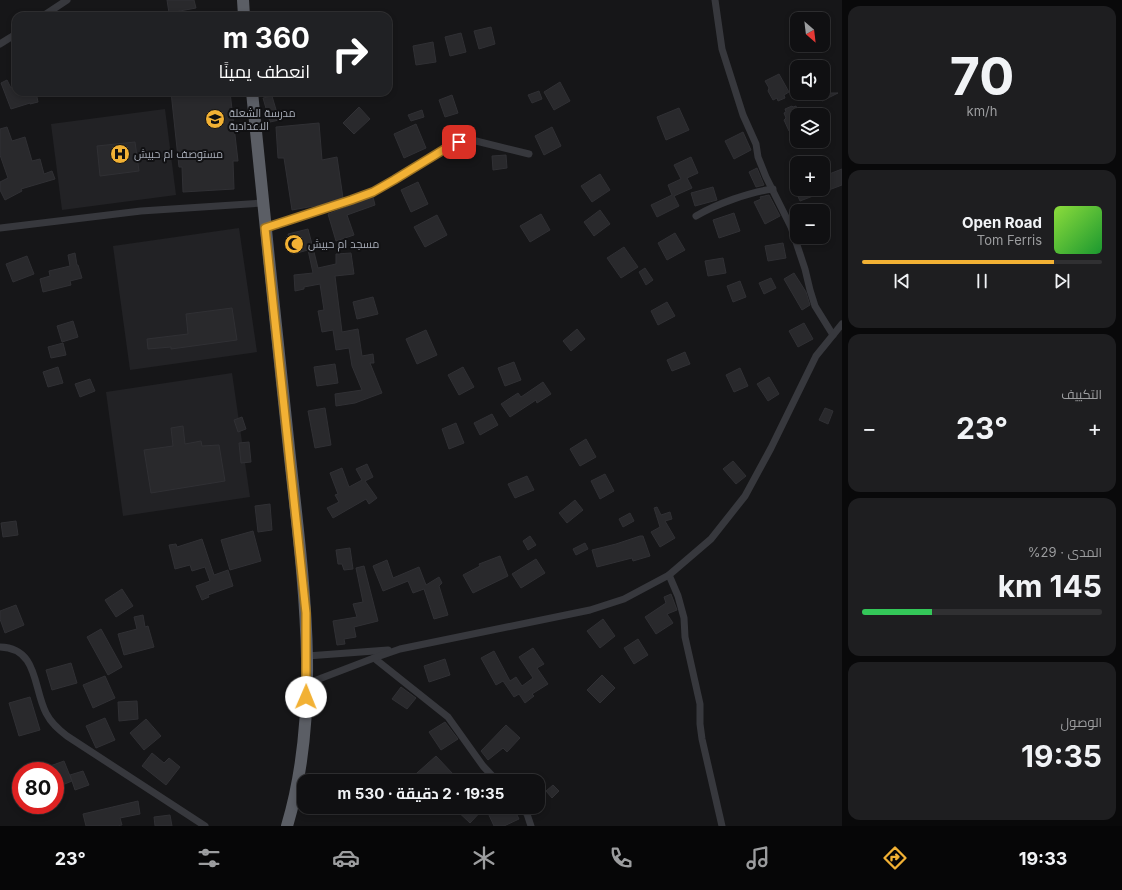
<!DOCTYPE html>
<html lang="ar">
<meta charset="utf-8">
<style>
:root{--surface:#101012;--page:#1e1e20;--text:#f1f3f6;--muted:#9c9d9f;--line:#303032;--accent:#f2b134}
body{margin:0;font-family:Inter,Cairo,sans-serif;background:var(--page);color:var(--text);direction:rtl;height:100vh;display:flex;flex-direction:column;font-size:15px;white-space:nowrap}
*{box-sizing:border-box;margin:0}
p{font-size:13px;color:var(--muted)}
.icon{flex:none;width:22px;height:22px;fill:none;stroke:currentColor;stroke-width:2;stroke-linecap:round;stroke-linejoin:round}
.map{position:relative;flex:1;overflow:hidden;direction:ltr}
.sheet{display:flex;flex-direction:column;gap:6px;padding:6px;background:#09090a;width:280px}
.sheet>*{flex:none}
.top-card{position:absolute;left:12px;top:12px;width:380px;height:84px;border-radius:12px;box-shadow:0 2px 6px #0003,0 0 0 1px var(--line);direction:rtl;background:#202124;color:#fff;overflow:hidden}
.needle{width:26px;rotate:152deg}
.tools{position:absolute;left:790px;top:12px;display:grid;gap:8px}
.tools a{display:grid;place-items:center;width:40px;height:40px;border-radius:8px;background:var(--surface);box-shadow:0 2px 6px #0003,0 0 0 1px var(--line);font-size:20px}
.speed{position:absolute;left:12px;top:762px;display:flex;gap:8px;font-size:20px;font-weight:700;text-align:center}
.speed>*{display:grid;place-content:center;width:52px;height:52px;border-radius:50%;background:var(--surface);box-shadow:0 2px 6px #0003,0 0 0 1px var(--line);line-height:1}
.speed .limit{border:6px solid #d22;background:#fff;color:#111}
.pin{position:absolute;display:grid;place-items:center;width:34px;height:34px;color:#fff;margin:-17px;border-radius:8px;box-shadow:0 2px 6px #0006}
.me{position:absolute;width:44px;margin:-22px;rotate:1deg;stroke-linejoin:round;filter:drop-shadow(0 0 3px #0008)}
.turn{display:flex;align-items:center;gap:14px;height:84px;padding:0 16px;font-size:18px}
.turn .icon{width:52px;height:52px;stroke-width:2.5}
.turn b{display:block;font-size:28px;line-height:34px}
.big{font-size:30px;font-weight:700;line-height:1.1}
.sheet .widget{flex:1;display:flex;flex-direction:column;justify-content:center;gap:6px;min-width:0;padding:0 14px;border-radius:12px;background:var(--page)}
.sheet .dial{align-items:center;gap:0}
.dial b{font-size:52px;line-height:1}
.song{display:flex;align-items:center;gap:12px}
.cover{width:48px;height:48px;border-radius:6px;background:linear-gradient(135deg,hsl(90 70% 55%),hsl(130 70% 35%))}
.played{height:4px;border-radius:2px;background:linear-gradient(90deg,var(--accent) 80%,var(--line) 80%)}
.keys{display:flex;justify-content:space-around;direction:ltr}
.heat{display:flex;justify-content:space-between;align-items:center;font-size:22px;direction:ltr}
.charge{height:6px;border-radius:3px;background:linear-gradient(90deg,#34c759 29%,var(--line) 0)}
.trip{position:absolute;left:297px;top:774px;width:248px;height:40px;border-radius:12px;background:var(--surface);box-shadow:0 2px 6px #0003,0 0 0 1px var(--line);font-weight:700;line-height:40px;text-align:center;direction:rtl}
.tabs{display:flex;height:64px;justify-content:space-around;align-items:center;background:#060607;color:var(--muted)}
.tabs .icon{width:28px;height:28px}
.tabs .current{color:var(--accent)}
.tabs b{font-size:18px;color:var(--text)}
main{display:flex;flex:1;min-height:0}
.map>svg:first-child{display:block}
.built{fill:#222225}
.building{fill:#29292c;stroke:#303034}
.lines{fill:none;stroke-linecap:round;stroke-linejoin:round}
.minor{stroke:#37383d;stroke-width:7}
.trunk{stroke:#5b5e65;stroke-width:12}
.route-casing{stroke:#9d7322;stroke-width:10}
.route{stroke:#f2b134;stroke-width:7}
.labels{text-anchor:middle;stroke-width:4;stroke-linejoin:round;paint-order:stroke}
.poi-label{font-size:11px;fill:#a8adb8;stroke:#111113;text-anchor:start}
</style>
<main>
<section class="sheet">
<div class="widget dial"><b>70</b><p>km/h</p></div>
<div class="widget">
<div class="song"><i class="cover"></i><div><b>Open Road</b><p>Tom Ferris</p></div></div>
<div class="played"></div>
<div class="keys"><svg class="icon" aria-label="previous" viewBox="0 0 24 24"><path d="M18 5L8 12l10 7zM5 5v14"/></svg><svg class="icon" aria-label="pause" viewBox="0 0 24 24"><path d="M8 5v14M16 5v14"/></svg><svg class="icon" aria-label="next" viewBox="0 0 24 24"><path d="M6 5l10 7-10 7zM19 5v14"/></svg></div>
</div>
<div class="widget"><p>التكييف</p>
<div class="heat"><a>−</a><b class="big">23°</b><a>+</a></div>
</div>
<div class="widget"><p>المدى · 29%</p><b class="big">145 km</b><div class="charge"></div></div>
<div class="widget"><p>الوصول</p><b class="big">19:35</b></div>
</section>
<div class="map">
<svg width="842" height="826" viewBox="0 0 842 826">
<rect width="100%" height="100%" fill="#161618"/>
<g class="built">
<polygon points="165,109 176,195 62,210 51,124"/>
<polygon points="239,228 257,352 130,370 113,246"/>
<polygon points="232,373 250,497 123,516 106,392"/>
</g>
<g class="building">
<polygon points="167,0 194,0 196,8 169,13"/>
<polygon points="491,27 495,44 479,49 474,31"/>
<polygon points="461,33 466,52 450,56 445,37"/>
<polygon points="433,42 436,62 416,65 413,46"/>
<polygon points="779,74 789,92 784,95 785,98 778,101 777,98 773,100 768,91 769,88 765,81"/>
<polygon points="7,80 11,88 16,86 16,92 36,92 38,102 30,104 30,103 11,109 1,83"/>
<polygon points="560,82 570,101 554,110 544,92"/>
<polygon points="823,82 829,93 838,93 822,101 818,93 823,93"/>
<polygon points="539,91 542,99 532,103 528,95"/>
<polygon points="171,92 230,92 238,161 233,161 234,189 183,192 182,167 179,167"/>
<polygon points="452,95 458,113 445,117 439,100"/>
<polygon points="272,96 279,120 270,122 263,98"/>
<polygon points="792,106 793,107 796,106 800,115 797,115 797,127 789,131 784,120 786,118 784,113 786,112 785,109"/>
<polygon points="359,107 370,119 354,134 343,123"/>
<polygon points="679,108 689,130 666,140 657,117"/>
<polygon points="422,110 424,117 411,121 408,115"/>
<polygon points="319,123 322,160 337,157 343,198 320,205 292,210 284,158 278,158 276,127"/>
<polygon points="416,124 426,148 404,158 394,134"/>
<polygon points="7,127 12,141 25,137 32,161 40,159 44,174 52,171 55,179 21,189 22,191 5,200 0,190 0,182 8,178 0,155 0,129"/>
<polygon points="552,127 561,146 544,155 535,136"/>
<polygon points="743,132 751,150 734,159 725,141"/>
<polygon points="135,142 139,171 100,176 97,146"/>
<polygon points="506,155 507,168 493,170 492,156"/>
<polygon points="691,157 698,173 687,178 692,188 674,196 679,206 657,217 651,205 672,195 668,185 681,179 674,165"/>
<polygon points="757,168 764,185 756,187 749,172"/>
<polygon points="842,169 842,185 800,201 797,194 799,194 797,189 828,189 826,184 828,184 824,176"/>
<polygon points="600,174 610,190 592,202 581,186"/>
<polygon points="418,182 428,204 411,212 401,190"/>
<polygon points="713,187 717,200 695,206 691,193"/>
<polygon points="769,195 780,216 765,224 754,202 761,199 760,197"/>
<polygon points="373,197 375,205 347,215 354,235 336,241 328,214"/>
<polygon points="600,210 610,224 594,236 584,222"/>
<polygon points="734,213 740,231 719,238 713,220"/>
<polygon points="541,214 550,230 530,242 520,226"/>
<polygon points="437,215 447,235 425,247 414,227"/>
<polygon points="308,229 313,248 308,249 313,248 318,268 336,264 336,254 351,253 354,274 335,276 342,332 358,329 362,356 373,354 374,363 370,363 382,393 355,403 336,406 335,394 362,390 352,366 349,348 336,350 333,330 322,332 318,311 324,310 320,284 304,287 304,289 295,291 294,275 313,273 308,250 293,254 288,234"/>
<polygon points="675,233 685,250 667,260 658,243"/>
<polygon points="783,243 786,258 768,261 765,246"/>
<polygon points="624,247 638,267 621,278 607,258"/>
<polygon points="75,253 77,265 78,265 82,278 70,281 71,285 43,292 40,279 50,276 49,271 70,266 68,255"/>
<polygon points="27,256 34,274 13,282 6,264"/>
<polygon points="723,258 726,273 708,276 705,261"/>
<polygon points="645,268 653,280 646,285 639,272"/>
<polygon points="794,273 806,292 810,305 802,310 784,279"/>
<polygon points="771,278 776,288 764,294 759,283"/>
<polygon points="740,281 746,297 733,302 727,286"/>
<polygon points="373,297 378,314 357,319 353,302"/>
<polygon points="667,302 675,316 658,325 651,311"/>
<polygon points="232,308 237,340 171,349 171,347 148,349 147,339 188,334 186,314"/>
<polygon points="73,321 78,337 62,342 57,326"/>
<polygon points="804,323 813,339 798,347 789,331"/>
<polygon points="577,329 585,339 571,351 563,341"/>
<polygon points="426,330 437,355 417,364 406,339"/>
<polygon points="63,343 66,355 51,358 48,347"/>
<polygon points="685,352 690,364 672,371 667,360"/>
<polygon points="514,362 521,380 505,386 498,368"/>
<polygon points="335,364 338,383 317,386 314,367"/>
<polygon points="58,367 63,383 48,387 43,372"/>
<polygon points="463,367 474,387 459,395 448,375"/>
<polygon points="740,368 748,386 734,392 726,375"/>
<polygon points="769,377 779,394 768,401 757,384"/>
<polygon points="90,379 95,391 80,397 75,384"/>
<polygon points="543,382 551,394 537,403 536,400 510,417 501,404 518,393 521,397"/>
<polygon points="325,408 331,445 315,448 308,411"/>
<polygon points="825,408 833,411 828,424 819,420"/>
<polygon points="492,414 498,425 480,435 474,423"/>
<polygon points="242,417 246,429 238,432 234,420"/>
<polygon points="456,423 464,443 449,449 442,429"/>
<polygon points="183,426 185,444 201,441 202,446 219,445 225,481 151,493 144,450 173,446 171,428"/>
<polygon points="586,439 596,457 580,466 570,449"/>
<polygon points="249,442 251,462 241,463 239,443"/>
<polygon points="733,461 746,476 736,484 723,469"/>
<polygon points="367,464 373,477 365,481 377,498 369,504 366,499 333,518 327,508 339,502 335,495 338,494 330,473 342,468 349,487 362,480 356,469"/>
<polygon points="605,474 614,491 600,499 591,481"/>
<polygon points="527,476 534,490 515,498 508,484"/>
<polygon points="575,500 583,510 567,523 559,513"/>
<polygon points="270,504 272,530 258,532 255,506"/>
<polygon points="657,507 661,515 670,512 672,519 665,521 675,538 660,547 651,532 660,527 654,508"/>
<polygon points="630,513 634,521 623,527 619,519"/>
<polygon points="16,521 18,535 3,537 1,523"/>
<polygon points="253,531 261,561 230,570 221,540"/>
<polygon points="530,536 536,545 528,550 523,541"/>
<polygon points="640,536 643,536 650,556 633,561 632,558 597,567 592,550 616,544"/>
<polygon points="202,539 214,575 228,570 233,586 208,595 209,597 202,600 196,586 210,581 205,567 192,571 190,565 175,569 169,545 176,544 177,547"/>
<polygon points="585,543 588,549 576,555 573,549"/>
<polygon points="350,548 353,569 344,570 342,564 338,564 336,550"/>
<polygon points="500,556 508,576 473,593 463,575 480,566 479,564"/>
<polygon points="536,559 545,573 521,588 512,574"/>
<polygon points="387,560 393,578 419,567 426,585 439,577 442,583 439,586 448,615 434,619 424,589 413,593 408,581 383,591 373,566"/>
<polygon points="364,566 378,621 354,627 356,637 344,639 345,644 337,645 333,621 357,617 353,604 363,602 356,568"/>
<polygon points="122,589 133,606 116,617 105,600"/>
<polygon points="671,594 677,610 667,614 673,623 656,634 645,617 666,603 664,597"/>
<polygon points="16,605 24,625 5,633 0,619 0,611"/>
<polygon points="143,615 145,627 148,626 154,647 124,655 118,634 137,629 134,617"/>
<polygon points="603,619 615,636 600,648 587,631"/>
<polygon points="101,629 122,667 108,675 87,637"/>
<polygon points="638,639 648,655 634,664 624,648"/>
<polygon points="533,648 544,664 537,668 548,684 532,694 534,696 525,703 519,694 514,697 503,681 496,685 481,658 494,651 510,681 516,677 522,686 533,678 519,657"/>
<polygon points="445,659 450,675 429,682 424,666"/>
<polygon points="71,663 77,683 52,690 46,670"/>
<polygon points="602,675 615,688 600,703 587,690"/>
<polygon points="105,676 115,698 93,708 83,685"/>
<polygon points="401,687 416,698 407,709 392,699"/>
<polygon points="30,697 40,730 19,736 9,703"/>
<polygon points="137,701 138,719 119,721 118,702"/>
<polygon points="105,718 115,740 96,748 86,726"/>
<polygon points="146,719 161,736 144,750 130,733"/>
<polygon points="445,722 458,739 441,750 429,732"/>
<polygon points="506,725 520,738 507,752 503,748 488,760 481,751"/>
<polygon points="152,753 164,763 169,758 180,767 166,785 142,766"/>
<polygon points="436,756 453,774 446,781 408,781"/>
<polygon points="64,761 72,781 55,788 55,771 39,770"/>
<polygon points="83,771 89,785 75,790 70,775"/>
<polygon points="553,785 559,791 552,798 546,791"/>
<polygon points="138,801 140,814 120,818 122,825 117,826 86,826 83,814"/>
<polygon points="453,807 485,807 470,823"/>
<polygon points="500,807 513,807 519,819 504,826 494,826 488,813"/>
<polygon points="170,815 172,826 155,826 154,817"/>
</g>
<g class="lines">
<g class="minor">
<polyline points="715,0 722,49 743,115 756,144 758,157 766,177 791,227 805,269 810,290 815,306 833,335"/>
<polyline points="43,16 67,0"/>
<polyline points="0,44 16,34"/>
<path d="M696 216C716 204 750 192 773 189"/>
<polyline points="0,228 141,211 262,203"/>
<polyline points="265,228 351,201 373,192 394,180 448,147 459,142 476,141 529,154"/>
<polyline points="669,575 678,596 684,618 685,637 700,704 700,724 702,739 722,826"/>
<path d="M0 647C38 648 33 687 46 713 51 723 58 729 67 736L205 826"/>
<polyline points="307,656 388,650"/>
<polyline points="374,658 448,717 483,766 497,781"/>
<polyline points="306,684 374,658 400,649 590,610 624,599 669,575 711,539 745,496 771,448 816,356 842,324"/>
<polyline points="521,807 527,814 531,826"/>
</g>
<g class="trunk">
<polyline points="243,0 244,16"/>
<path d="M252 92C264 208 275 323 288 439 301 565 324 702 287 826"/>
</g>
</g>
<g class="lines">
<g class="route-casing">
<polyline id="route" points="306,697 306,613 265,228 351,200 373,192 394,180 448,147 459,142"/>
</g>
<use href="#route" class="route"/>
</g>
<defs>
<g id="school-disc" transform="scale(1)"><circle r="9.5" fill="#f2b134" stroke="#111113"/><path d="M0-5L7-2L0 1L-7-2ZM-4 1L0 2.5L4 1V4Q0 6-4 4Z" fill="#111"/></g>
<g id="hospital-disc" transform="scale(1)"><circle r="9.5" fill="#f2b134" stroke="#111113"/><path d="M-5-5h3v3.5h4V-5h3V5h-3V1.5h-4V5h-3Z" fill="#111"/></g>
<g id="mosque-disc" transform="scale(1)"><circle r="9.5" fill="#f2b134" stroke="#111113"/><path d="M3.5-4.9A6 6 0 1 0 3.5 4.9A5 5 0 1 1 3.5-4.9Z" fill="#111"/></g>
</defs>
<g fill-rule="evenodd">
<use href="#school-disc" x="215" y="119"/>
<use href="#hospital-disc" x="120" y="154"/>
<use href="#mosque-disc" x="294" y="244"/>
</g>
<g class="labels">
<g class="poi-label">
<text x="229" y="117">مدرسة الشعلة<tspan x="229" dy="13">الاعدادية</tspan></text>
<text x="134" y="158">مستوصف ام حبيش</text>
<text x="308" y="248">مسجد ام حبيش</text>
</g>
</g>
</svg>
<div class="tools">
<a><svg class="needle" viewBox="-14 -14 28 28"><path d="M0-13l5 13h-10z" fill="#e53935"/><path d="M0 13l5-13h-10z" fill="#9c9d9f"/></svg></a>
<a><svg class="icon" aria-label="sound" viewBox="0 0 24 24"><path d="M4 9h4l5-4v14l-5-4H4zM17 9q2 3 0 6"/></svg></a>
<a><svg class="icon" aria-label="layers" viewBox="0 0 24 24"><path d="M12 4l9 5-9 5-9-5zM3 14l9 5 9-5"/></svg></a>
<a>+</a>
<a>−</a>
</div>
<div class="speed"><div class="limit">80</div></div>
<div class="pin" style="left:459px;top:142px;background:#d93025"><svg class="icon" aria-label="arrive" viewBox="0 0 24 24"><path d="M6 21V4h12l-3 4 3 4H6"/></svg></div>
<svg class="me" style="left:306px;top:697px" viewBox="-20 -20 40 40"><circle r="19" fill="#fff"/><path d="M0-13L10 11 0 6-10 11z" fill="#f2b134"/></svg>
<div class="trip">19:35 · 2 دقيقة · 530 m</div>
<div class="top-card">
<div class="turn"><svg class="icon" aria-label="right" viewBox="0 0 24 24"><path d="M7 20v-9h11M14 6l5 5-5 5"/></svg><div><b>360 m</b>انعطف يمينًا</div></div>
</div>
</div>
</main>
<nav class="tabs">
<b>19:33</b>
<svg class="icon current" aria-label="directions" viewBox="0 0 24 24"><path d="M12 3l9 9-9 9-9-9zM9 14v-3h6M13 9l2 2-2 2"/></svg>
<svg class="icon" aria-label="music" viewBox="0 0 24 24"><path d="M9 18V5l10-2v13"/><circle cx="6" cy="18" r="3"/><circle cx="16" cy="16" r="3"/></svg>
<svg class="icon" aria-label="phone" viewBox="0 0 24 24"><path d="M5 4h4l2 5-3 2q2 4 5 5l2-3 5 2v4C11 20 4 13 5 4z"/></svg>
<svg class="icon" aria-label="climate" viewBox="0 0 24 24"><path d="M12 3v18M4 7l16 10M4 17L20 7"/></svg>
<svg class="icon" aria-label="car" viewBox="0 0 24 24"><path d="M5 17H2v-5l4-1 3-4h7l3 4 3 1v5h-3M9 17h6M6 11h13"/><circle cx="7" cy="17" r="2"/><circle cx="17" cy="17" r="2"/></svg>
<svg class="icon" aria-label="filters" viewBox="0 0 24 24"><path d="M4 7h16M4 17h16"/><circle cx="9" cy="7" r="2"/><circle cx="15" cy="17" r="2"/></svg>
<b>23°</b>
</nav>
